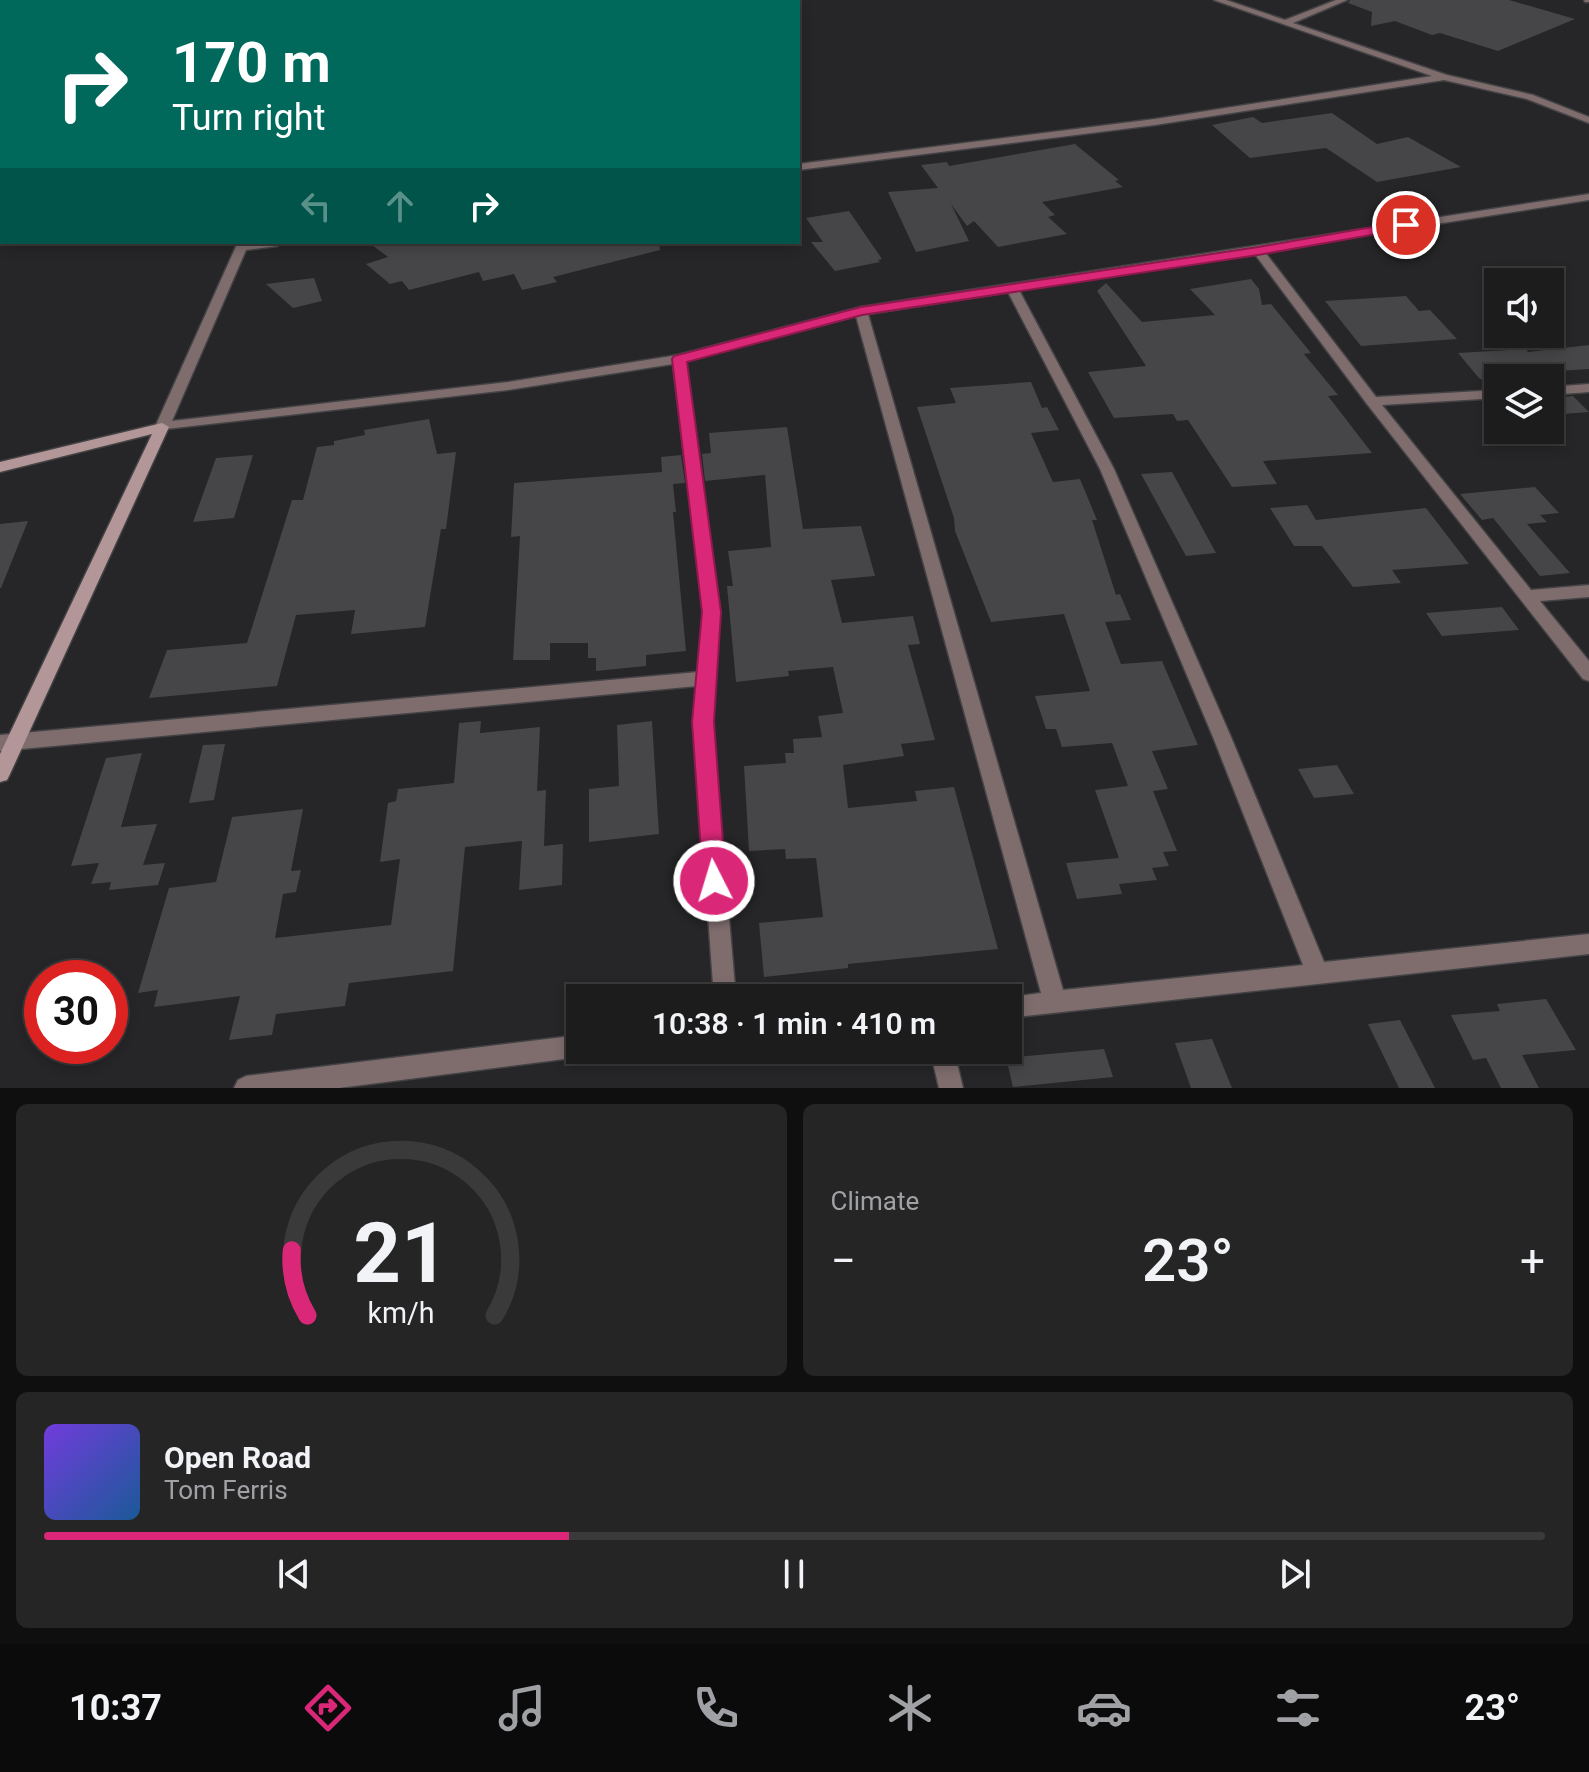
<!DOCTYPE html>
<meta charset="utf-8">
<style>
:root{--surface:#1c1c1d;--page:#252526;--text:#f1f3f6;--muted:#a0a1a4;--line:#3a3a3b;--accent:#db2777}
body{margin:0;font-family:Roboto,sans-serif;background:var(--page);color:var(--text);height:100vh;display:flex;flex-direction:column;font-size:30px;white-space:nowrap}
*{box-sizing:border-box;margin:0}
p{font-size:26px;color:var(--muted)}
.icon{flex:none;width:44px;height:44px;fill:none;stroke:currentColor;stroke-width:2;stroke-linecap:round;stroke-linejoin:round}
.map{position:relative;height:1088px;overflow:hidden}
.panel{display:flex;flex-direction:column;gap:16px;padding:16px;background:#0f0f10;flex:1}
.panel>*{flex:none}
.top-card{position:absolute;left:0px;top:0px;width:800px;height:244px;box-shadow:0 4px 12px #0003,0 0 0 2px var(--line);background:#00695c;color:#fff;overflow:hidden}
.fabs{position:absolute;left:1484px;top:268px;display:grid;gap:16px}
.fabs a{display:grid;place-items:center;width:80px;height:80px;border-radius:0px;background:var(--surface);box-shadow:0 4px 12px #0003,0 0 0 2px var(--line);font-size:40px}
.speed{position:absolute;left:24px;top:960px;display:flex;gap:16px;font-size:40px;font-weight:700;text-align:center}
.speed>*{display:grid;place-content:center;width:104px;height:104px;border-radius:50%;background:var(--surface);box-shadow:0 4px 12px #0003,0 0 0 2px var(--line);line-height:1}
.speed .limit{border:12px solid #d22;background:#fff;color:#111}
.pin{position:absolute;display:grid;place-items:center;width:68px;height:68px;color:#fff;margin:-34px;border:4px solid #fff;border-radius:50%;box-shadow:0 2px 8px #0007}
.me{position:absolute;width:88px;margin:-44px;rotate:355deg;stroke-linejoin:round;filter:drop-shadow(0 0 6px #0008)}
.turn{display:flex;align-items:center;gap:28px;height:168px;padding:0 40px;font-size:36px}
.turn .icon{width:104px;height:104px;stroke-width:2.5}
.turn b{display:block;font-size:56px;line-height:68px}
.lanes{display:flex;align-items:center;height:76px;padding:0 40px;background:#0003;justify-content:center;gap:40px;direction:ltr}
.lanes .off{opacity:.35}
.big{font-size:60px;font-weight:600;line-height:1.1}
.panel .tile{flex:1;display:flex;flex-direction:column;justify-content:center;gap:12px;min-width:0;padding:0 28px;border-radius:12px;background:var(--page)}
.panel .dial{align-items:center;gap:0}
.dial svg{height:208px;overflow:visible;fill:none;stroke:var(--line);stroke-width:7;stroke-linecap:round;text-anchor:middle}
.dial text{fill:var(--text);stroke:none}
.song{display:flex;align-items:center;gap:24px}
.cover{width:96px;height:96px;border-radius:12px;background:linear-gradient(135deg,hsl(260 70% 55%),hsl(210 70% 35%))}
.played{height:8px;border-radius:4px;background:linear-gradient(90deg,var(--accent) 35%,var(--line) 35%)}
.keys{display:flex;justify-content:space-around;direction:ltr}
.heat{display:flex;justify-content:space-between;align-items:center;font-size:44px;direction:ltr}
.panel .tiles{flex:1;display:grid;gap:16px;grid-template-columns:1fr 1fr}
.tile:last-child{grid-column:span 2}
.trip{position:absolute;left:566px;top:984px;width:456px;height:80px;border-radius:0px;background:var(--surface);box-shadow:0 4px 12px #0003,0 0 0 2px var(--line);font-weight:600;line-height:80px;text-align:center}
.tabs{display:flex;height:128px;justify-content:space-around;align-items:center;background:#0b0b0c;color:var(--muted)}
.tabs .icon{width:56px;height:56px}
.tabs .selected{color:var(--accent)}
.tabs b{font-size:36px;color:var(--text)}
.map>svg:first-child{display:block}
.building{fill:#464547}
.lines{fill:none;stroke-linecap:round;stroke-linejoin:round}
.street-casing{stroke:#434244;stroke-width:3}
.secondary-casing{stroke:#434244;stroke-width:3}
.street{fill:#7f6d6e;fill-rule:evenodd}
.secondary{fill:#b39697;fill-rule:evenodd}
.route{fill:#db2777;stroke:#8e194d;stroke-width:2}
</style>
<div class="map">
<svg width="1589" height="1088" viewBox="0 0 1589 1088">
<rect width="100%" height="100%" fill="#262527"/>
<g class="building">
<polygon points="1350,0 1509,0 1575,19 1498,51 1440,33 1432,35 1395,21 1371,26 1372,12 1348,3"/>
<polygon points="1332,113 1377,144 1408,137 1461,167 1377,182 1326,148 1250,158 1212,125 1253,117 1262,123"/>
<polygon points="1075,144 1119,180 1115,181 1123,187 1042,202 1055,215 1048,217 1067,234 998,247 974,221 967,226 951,204 969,241 916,252 888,192 938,188 921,165 947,162 949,166"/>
<polygon points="849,211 882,259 878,260 880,262 835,271 811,242 823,242 806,218"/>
<polygon points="368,242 659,242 660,250 553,277 557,282 522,290 514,274 483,281 479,272 409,290 402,281 390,284 366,264 388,257"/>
<polygon points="314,278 322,301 293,308 266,284"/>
<polygon points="1251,279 1259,289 1262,305 1271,304 1311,353 1304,354 1338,395 1328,396 1372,453 1263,461 1277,484 1232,487 1188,420 1177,421 1173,414 1114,418 1088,372 1146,366 1097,291 1106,283 1142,322 1215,315 1190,289"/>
<polygon points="1406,296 1419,311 1430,310 1457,339 1361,346 1325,301"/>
<polygon points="1589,345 1589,369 1498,375 1498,387 1491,387 1478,377 1458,353 1526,349 1528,352"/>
<polygon points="1031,382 1042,408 1047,407 1059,430 1031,433 1053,482 1080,479 1097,520 1092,520 1116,595 1120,594 1131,620 1105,622 1121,664 1162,661 1198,745 1152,751 1168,789 1153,791 1177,851 1163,852 1169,866 1152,868 1157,880 1119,884 1122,894 1077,899 1066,863 1119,858 1095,790 1128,786 1112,743 1062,747 1056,729 1046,729 1035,696 1090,691 1064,614 991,622 955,531 954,518 917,407 956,403 950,388"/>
<polygon points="1573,396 1589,412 1550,415 1550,398"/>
<polygon points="429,419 437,454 456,452 446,529 441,529 425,627 351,634 355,610 296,615 277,686 149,698 167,650 247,643 292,500 303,500 317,447 334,445 334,441 365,435 364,430"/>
<polygon points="787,427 803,529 861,526 875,576 831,580 842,623 913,616 920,644 908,645 935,740 901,744 904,756 843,765 848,808 917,801 915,791 954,787 998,949 848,964 848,968 764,977 759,923 823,917 816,858 786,859 785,849 749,851 744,766 786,763 785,753 794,753 793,739 822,737 818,716 843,713 833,667 788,671 789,676 736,682 727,586 733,586 728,551 771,547 765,475 705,481 702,454 711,453 709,433"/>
<polygon points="253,455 234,518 193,522 216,458"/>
<polygon points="681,455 685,483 673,484 676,512 673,512 686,651 646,655 646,666 596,671 596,658 588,658 588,643 550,643 550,660 513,660 520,536 511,537 514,483 662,472 661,457"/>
<polygon points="1172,472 1216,553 1186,556 1141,474"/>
<polygon points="1535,487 1559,513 1540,515 1547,522 1527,524 1570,573 1540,576 1493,518 1482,520 1460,494"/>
<polygon points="1307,505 1316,520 1426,508 1469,564 1392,570 1401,583 1353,587 1322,546 1294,546 1270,508"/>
<polygon points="28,521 1,588 0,588 0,524"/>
<polygon points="1502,607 1519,630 1442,636 1426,613"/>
<polygon points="481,721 480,733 540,727 537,791 546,790 544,846 563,844 562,885 519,890 522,841 465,847 453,971 349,983 345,1006 276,1014 272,1035 229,1040 240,996 154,1007 158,990 138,993 169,888 216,882 232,817 303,809 291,871 301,870 296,892 283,894 275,938 391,925 400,859 380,862 388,803 396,801 398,789 454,783 459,723"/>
<polygon points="652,721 659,834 589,842 589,789 619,786 617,725"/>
<polygon points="225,744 214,800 189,803 203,745"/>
<polygon points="142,753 121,827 157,824 143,865 165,863 158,885 109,890 111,882 91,884 99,863 71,866 106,758"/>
<polygon points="1337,765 1354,794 1314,798 1298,769"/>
<polygon points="1546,999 1576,1050 1522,1055 1539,1088 1501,1088 1486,1058 1473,1060 1451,1015 1500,1011 1497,1004"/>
<polygon points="1400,1020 1435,1088 1399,1088 1368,1024"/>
<polygon points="1212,1039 1232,1088 1191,1088 1175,1043"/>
<polygon points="1104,1049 1113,1077 1013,1087 1006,1058"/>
</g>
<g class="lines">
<g class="street-casing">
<g id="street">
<polygon points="1214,0 1226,0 1285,20 1336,0 1347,0 1293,23 1447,75 1533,95 1589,117 1589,123 1527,99 1444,80 1155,125 798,170 798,164 1155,119 1432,76"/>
<polygon points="1584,0 1589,0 1589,2 1585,2"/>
<path d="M1589 194V200L1264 251 1376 397 1498 390V398L1382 405 1531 590 1589 585V597L1540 601 1589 661V681L1583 679 1367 404 1254 253 1019 290 1114 469 1231 737 1324 962 1589 934V954L1008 1018V998H1003L1041 993 856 316 686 361 720 612 712 722 736 998H714L694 722 697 686 0 751V735L698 672 704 612 673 364 508 390 157 430 155 427 238 242H283L277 246 246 250 172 421 508 382 678 355 861 307ZM1008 292 1100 469 1213 737 1303 965 1063 990 868 314Z"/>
<polygon points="1589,384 1589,392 1550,395 1550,387"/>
<polygon points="580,1035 580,1050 590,1050 588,1054 580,1057 339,1088 234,1088 238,1080 246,1076"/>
<polygon points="930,1050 954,1050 963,1088 939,1088"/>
</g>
</g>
<g class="secondary-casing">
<polygon id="secondary" points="162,423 169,427 10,774 7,780 0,782 0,754 152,434 0,472 0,462"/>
</g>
<use href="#street" class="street"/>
<use href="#secondary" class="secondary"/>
</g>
<polygon class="route" points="1406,221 1411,222 1411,228 1258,255 862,315 687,362 721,612 714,722 726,881 723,888 714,891 706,888 703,881 692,722 702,612 672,359 674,356 861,307 1258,247"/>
</svg>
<div class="fabs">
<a><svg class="icon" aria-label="sound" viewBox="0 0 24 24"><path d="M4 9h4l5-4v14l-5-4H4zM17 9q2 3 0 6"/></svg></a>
<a><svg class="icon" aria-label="layers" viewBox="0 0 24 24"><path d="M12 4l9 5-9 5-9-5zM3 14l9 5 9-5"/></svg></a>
</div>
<div class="speed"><div class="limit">30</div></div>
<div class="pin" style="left:1406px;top:225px;background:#d93025"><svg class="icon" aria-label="arrive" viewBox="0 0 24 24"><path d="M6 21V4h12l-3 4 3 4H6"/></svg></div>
<svg class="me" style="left:714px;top:881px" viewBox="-20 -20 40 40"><circle r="17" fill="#db2777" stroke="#fff" stroke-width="3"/><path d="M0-11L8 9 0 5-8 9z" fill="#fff"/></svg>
<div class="trip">10:38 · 1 min · 410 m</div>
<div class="top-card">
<div class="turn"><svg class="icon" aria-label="right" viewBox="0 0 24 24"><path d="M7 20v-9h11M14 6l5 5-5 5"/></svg><div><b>170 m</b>Turn right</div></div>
<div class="lanes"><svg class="icon off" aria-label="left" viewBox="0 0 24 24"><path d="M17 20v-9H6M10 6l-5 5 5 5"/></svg><svg class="icon off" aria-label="ahead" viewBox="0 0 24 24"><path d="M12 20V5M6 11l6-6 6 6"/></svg><svg class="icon" aria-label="right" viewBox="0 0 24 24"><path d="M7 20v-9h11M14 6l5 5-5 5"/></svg></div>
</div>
</div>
<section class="panel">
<div class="tiles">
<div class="tile dial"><svg viewBox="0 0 100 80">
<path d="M14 69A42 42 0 1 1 86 69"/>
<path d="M14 69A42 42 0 0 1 8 44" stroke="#db2777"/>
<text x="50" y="56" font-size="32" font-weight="700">21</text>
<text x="50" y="72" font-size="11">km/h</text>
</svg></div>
<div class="tile"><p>Climate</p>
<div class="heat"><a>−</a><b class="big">23°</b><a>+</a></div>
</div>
<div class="tile">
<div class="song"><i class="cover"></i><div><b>Open Road</b><p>Tom Ferris</p></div></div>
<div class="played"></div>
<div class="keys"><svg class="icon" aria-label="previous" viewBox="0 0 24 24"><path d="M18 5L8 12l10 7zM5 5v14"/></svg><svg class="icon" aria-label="pause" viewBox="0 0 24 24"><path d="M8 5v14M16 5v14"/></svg><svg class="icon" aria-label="next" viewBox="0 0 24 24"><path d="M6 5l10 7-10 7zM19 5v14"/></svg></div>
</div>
</div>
</section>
<nav class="tabs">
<b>10:37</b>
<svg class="icon selected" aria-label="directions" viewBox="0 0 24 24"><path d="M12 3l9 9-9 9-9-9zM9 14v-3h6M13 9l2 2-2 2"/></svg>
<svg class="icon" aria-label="music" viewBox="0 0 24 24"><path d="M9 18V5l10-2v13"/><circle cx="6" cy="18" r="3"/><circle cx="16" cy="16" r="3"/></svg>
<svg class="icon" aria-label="phone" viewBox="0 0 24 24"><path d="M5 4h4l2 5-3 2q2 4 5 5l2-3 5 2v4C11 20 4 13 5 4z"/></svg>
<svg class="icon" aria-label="climate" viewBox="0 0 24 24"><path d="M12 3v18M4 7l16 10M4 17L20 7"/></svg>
<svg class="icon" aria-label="car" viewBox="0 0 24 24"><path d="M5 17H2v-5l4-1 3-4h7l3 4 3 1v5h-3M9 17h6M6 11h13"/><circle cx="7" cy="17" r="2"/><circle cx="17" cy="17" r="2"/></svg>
<svg class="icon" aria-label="filters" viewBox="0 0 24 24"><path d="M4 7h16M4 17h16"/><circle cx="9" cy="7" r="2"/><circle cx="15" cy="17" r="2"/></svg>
<b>23°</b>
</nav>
